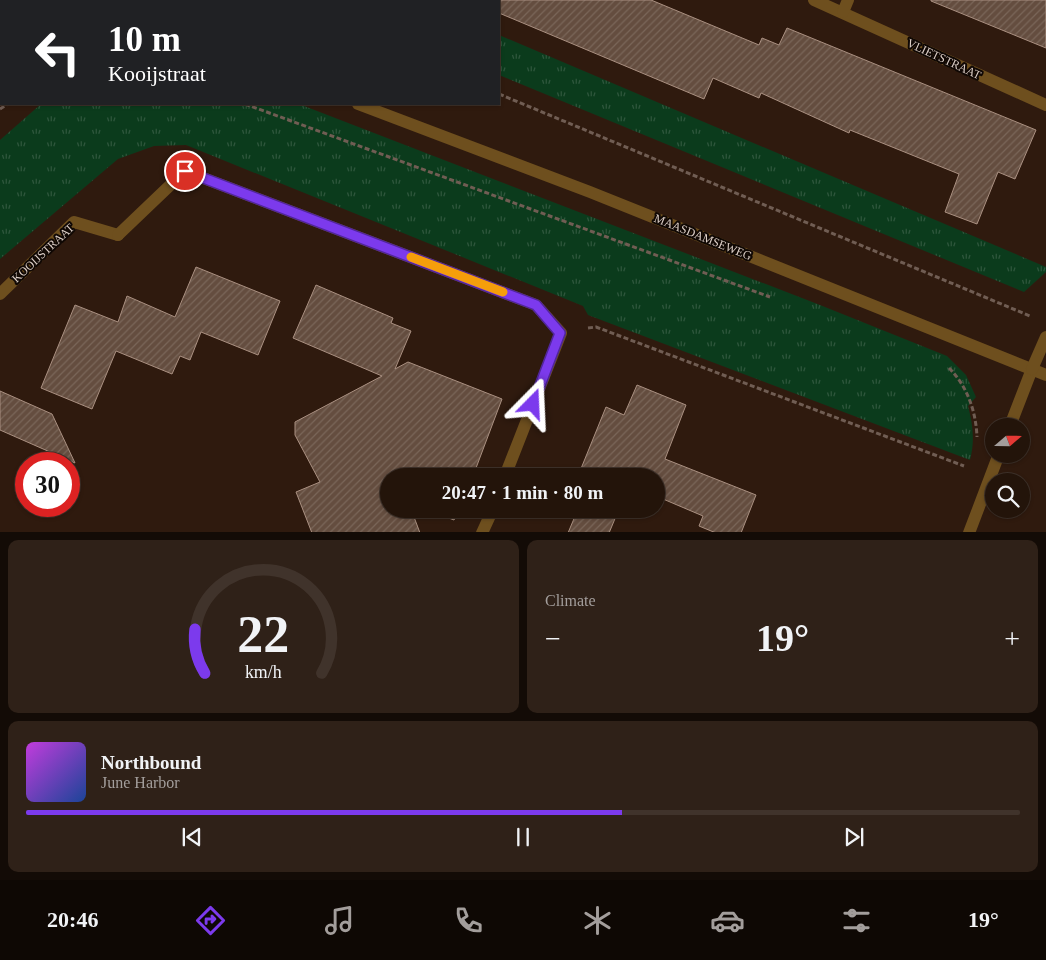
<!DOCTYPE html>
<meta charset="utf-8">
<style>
:root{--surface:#23140a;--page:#2f2118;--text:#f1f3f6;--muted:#a39e9c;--line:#40332b;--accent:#7c3aed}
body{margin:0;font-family:"Times New Roman",serif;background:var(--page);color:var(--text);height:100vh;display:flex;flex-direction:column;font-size:19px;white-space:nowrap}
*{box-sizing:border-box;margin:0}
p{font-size:16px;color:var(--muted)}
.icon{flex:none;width:28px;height:28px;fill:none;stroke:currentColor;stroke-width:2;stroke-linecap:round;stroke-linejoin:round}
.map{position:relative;height:532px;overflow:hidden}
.side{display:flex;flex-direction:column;gap:8px;padding:8px;background:#130b06;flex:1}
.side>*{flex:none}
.top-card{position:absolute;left:0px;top:0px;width:500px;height:105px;box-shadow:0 1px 4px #0004,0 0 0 1px var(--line);background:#202124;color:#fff;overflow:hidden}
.needle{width:32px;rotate:70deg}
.tools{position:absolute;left:985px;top:418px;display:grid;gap:10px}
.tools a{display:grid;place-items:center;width:45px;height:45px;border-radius:50%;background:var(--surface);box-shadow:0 1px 4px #0004,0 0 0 1px var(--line);font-size:25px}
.speed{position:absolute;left:15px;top:452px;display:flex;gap:10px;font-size:25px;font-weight:700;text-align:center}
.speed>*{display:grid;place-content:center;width:65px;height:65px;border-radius:50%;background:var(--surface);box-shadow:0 1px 4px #0004,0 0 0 1px var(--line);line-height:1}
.speed .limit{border:8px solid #d22;background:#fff;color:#111}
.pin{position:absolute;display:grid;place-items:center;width:42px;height:42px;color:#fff;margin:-21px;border:2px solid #fff;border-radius:50%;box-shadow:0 1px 5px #0007}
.me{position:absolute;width:55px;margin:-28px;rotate:21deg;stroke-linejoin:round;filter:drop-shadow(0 0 4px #0008)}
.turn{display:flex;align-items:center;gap:18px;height:105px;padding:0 25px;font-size:22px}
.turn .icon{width:65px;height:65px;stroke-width:2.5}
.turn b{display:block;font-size:35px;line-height:42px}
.big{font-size:38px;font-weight:700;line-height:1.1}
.side .tile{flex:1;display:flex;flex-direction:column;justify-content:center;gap:8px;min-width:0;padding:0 18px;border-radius:10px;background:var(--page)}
.side .dial{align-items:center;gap:0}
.dial svg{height:130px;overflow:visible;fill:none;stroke:var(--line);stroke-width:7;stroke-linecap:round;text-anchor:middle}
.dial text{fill:var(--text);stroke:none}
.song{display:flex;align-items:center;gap:15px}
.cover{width:60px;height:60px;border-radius:8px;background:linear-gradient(135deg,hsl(290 70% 55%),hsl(220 70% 35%))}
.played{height:5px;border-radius:2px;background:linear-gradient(90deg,var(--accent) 60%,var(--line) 60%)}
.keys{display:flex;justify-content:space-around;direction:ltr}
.heat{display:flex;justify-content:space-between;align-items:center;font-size:28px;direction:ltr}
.side .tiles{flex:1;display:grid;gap:8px;grid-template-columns:1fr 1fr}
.tile:last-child{grid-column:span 2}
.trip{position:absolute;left:380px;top:468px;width:285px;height:50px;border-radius:25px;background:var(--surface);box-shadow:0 1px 4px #0004,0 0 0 1px var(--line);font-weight:700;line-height:50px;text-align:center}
.dock{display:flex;height:80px;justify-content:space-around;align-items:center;background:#0e0804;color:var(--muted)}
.dock .icon{width:35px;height:35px}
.dock .current{color:var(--accent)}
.dock b{font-size:22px;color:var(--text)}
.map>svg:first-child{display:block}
.grass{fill:url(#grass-tufts)}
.building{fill:url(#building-hatch);stroke:#aa9081}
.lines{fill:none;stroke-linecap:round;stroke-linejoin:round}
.path{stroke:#705d53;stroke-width:3;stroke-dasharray:5 2.5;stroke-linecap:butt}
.service{stroke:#6e4f1e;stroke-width:12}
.minor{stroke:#6e4f1e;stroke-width:12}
.tertiary{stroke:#6e4f1e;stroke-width:12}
.route-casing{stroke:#51269a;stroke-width:12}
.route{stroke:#7c3aed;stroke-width:9}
.slow{stroke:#f59e0b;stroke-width:9}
.labels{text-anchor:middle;stroke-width:4;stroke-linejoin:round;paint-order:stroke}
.street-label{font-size:12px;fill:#ddcfc7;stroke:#100804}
</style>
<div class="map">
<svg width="1046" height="533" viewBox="0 0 1046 533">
<defs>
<pattern id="grass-tufts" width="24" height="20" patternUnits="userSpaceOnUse" patternTransform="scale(1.25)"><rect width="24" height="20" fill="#0b3b1c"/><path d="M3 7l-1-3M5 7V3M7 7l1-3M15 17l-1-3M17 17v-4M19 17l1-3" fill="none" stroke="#2e563c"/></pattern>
<pattern id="building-hatch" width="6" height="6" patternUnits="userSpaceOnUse" patternTransform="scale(1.25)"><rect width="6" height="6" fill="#644d3f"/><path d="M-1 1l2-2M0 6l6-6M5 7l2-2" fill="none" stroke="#7a6659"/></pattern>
</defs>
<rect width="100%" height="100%" fill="#2f1a0e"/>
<g class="grass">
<polygon points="499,35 1046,267 1046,272 1024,292 499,75"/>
<path d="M41 104H299L820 305 947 356 966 375 976 397 968 406C973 425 975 441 970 460L588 315 583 306 186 145 154 146 118 159 0 259V140Z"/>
</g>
<g class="building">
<polygon points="468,0 651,0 759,45 762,38 779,45 787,28 1036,130 1015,179 998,172 977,224 945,212 959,174 850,130 849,133 761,93 759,98 713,78 704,99 499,13 499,1"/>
<polygon points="931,0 1046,0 1046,48 931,1"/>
<polygon points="196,267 280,301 258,355 201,332 190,360 180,356 172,374 116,351 92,409 41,388 75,305 118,322 127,296 175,317"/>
<polygon points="316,285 393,318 391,323 411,331 395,369 408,362 502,399 473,476 389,476 389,509 411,509 420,533 312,533 296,492 320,482 295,435 295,422 382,376 293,338"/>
<polygon points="637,385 686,405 665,459 756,495 741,533 716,533 699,526 703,516 656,496 656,476 578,476 606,407 624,415"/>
<polygon points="0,391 52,414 75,463 0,430"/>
<polygon points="425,509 459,509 454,520"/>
<polygon points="578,509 619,509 609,533 568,533"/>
</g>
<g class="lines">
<g class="path">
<polyline points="369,0 369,1"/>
<polyline points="499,94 1030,316"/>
<polyline points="245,104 770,297"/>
<polyline points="0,109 8,104"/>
<polyline points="588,328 596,327 964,466"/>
<path d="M949 368C967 386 976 411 977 437"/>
</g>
<polyline class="service" points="0,294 74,222 118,235"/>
<g class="minor">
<polyline points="814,0 1046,105"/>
<polyline points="314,1 315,0"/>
<polyline points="843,12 848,0"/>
<polyline points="118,235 185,171 536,305 561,333 505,476"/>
<polyline points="1010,426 1032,369"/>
<polyline points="482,533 493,509"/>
<polyline points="969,533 999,454"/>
</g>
<g class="tertiary">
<polyline points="107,0 110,1"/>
<polyline points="358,104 590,192 1046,375"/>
<polyline points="1032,369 1046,337"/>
</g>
</g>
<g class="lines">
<g class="route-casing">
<polyline id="route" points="185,171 536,305 560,333 533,404"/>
</g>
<use href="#route" class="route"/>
<polyline class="slow" points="411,257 503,292"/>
</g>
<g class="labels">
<g class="street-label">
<text transform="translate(944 59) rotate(25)" y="4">VLIETSTRAAT</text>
<text transform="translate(703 237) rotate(22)" y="4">MAASDAMSEWEG</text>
<text transform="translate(43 253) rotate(-43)" y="4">KOOIJSTRAAT</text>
</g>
</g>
</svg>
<div class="tools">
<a><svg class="needle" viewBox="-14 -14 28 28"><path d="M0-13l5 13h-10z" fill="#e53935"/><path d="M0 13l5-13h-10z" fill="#a39e9c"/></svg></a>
<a><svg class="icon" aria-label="search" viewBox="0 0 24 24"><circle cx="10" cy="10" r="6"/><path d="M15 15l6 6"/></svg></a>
</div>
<div class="speed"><div class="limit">30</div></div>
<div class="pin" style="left:185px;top:171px;background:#d93025"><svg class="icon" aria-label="arrive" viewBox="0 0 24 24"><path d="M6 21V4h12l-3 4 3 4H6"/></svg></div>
<svg class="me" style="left:533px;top:404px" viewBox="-20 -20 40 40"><path d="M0-17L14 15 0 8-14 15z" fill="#7c3aed" stroke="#fff" stroke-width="4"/></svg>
<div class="trip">20:47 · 1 min · 80 m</div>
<div class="top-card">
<div class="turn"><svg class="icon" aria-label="left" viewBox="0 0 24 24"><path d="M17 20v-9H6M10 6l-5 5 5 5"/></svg><div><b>10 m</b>Kooijstraat</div></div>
</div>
</div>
<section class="side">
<div class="tiles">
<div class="tile dial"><svg viewBox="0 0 100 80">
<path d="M14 69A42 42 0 1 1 86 69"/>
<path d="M14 69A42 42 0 0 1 8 42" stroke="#7c3aed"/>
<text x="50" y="56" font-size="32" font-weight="700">22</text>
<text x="50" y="72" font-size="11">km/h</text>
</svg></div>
<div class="tile"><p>Climate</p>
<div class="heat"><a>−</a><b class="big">19°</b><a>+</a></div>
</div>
<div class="tile">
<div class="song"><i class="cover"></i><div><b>Northbound</b><p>June Harbor</p></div></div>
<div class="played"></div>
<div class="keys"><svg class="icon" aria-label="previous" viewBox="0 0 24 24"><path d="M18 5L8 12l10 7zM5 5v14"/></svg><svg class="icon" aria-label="pause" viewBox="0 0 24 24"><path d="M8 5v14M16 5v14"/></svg><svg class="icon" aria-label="next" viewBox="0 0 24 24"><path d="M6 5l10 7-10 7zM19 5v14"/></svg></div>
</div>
</div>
</section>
<nav class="dock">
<b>20:46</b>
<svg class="icon current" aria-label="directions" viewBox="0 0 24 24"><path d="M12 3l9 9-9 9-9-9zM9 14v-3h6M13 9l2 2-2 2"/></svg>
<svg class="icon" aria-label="music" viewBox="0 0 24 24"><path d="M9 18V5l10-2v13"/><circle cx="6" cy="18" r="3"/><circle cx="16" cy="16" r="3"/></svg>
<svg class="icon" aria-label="phone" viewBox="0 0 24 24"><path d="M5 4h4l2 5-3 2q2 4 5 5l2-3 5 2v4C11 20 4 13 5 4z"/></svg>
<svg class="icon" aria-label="climate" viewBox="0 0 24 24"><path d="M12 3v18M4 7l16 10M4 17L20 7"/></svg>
<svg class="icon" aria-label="car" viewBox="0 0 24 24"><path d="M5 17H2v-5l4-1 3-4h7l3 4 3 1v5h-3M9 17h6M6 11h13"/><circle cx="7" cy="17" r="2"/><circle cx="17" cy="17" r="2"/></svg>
<svg class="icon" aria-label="filters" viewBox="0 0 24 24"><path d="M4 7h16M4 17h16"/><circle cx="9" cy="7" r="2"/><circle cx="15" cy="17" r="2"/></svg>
<b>19°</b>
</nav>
